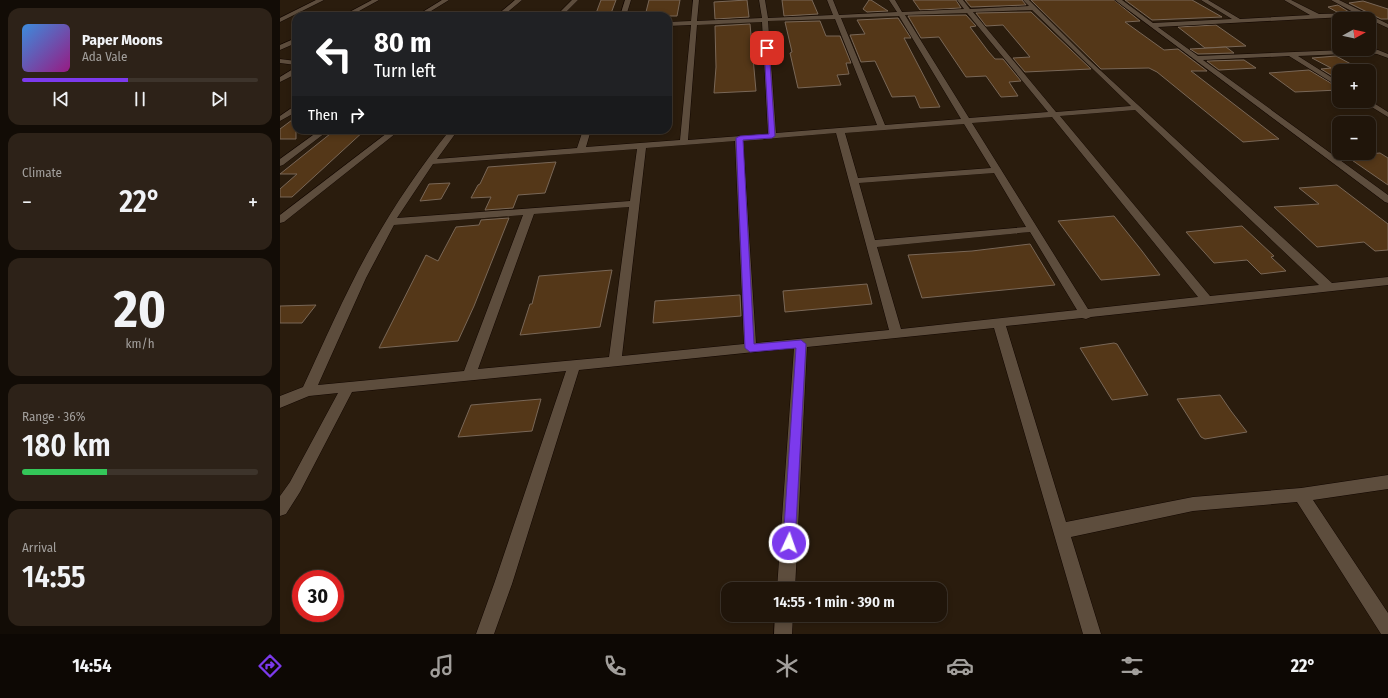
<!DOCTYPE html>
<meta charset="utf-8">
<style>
:root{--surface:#20150a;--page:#2d2218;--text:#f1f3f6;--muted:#a29f9c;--line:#3d342b;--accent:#7c3aed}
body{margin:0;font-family:"Fira Sans Condensed",sans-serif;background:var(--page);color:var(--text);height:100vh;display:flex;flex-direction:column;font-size:15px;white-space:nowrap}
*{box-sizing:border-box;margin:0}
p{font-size:13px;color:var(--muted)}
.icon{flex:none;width:22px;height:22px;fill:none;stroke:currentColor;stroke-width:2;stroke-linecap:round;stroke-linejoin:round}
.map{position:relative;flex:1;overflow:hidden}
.panel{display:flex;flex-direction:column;gap:8px;padding:8px;background:#120c06;width:280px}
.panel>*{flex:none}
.top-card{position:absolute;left:12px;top:12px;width:380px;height:122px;border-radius:12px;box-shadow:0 2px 6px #0003,0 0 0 1px var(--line);background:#202124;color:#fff;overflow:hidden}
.needle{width:26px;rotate:82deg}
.tools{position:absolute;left:1052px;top:12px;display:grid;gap:8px}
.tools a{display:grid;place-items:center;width:44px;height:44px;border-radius:8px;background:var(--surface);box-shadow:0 2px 6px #0003,0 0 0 1px var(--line);font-size:20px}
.speed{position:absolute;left:12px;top:570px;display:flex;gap:8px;font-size:20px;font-weight:700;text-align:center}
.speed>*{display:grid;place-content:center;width:52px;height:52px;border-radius:50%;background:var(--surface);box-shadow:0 2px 6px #0003,0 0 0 1px var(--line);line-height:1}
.speed .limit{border:6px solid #d22;background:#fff;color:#111}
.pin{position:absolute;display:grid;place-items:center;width:34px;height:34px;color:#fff;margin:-17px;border-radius:8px;box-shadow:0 2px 6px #0006}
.me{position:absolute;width:44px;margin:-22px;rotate:3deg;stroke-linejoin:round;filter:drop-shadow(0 0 3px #0008)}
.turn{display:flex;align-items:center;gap:14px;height:84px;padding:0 16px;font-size:18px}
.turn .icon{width:52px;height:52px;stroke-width:2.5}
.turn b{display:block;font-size:28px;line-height:34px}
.then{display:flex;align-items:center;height:38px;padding:0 16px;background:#0003;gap:8px;font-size:15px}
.big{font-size:30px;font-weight:600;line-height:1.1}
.panel .tile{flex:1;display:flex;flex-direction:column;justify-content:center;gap:6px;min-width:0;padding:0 14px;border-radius:12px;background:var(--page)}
.panel .dial{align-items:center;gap:0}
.dial b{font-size:52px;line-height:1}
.song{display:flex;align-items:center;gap:12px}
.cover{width:48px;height:48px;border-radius:6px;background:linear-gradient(135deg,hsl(210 70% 55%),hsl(310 70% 35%))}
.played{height:4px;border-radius:2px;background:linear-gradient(90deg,var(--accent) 45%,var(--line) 45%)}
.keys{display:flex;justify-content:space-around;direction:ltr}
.heat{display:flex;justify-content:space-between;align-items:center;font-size:22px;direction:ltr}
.charge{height:6px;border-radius:3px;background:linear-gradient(90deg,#34c759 36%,var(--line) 0)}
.trip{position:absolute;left:441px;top:582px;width:226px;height:40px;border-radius:12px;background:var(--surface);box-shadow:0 2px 6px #0003,0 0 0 1px var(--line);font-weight:600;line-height:40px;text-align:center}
.menu{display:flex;height:64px;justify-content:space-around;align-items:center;background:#0d0804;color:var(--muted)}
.menu .icon{width:28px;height:28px}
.menu .current{color:var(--accent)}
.menu b{font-size:18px;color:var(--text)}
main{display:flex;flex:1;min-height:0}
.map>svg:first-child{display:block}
.building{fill:#543718;stroke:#796757}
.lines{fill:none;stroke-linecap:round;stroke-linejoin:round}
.street-casing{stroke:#120600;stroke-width:1}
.street{fill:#5d4d3d;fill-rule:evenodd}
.route{fill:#7c3aed;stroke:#51269a}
</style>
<main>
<section class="panel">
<div class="tile">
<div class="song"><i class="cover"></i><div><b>Paper Moons</b><p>Ada Vale</p></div></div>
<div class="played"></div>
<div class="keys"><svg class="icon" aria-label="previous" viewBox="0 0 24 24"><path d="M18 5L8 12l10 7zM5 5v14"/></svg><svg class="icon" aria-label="pause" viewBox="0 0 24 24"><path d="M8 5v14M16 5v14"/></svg><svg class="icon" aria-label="next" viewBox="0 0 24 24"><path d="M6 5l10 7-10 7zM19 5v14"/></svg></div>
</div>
<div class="tile"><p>Climate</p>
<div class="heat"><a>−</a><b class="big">22°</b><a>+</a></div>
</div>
<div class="tile dial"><b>20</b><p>km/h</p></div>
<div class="tile"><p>Range · 36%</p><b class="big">180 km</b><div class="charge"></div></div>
<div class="tile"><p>Arrival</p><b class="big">14:55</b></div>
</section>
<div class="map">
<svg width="1108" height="634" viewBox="0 0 1108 634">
<rect width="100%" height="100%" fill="#2a1c0d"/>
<g class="building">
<polygon points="321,0 336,0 330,16 315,16"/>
<polygon points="369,0 400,0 397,16 365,16"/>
<polygon points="467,0 469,17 435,19 434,2"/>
<polygon points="502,0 532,0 538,14 504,16"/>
<polygon points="589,0 591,0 608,11 587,12 583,9"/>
<polygon points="633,0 676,0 681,8 640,10"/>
<polygon points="685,0 742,0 746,5 691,7"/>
<polygon points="751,0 834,0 860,21 845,22 884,50 898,49 927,71 911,71 999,139 963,142 877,72 869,68 821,69"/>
<polygon points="845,0 912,0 942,17 872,20"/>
<polygon points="1083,1 1108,9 1108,19 1101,19 1069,3"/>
<polygon points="1058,5 1069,12 1057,12 1048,7"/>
<polygon points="751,12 811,69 745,72 733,58 750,57 723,25 706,26 696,13"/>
<polygon points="686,15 696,26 690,27 708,51 715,59 723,59 741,81 729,82 738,96 721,97 706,76 686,77 659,37 641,38 628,16"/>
<polygon points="618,18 631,38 624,38 660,107 640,108 635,96 612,97 595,61 581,62 570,35 585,34 577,20"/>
<polygon points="540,21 546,36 560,36 571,63 566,63 569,74 557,75 561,85 518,88 510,53 512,52 505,22"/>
<polygon points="470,24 476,91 434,93 436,67 435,26"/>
<polygon points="936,25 966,46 925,48 898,27"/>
<polygon points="946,47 954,53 918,54 910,49"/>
<polygon points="1056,56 1084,71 1059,71 1059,80 1041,69 1051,68 1032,58"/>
<polygon points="964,60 976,68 939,70 927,61"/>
<polygon points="1029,70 1059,88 1059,90 1015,92 989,73"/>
<polygon points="16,117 16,139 0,139 0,129"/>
<polygon points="55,130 85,130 12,197 0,197 0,189 17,174 0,174"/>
<polygon points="1100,153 1108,158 1108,185 1066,156"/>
<polygon points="276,162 265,193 238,195 233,208 205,210 211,197 191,198 198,185 200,184 208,167"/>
<polygon points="170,183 161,199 140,201 149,184"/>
<polygon points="1057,185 1108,224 1108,250 1095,251 1084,242 1037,247 994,207 1039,204 1019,188"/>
<polygon points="834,216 862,251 880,275 821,280 778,221"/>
<polygon points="229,218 194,306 178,341 99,348 146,255 158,261 176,227 199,225 201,220"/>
<polygon points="962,226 994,256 991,257 1006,271 981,274 967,260 934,263 906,232"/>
<polygon points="750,244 775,285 642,298 628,255 692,251"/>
<polygon points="332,270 320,327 240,335 250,304 252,304 259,276"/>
<polygon points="587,284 592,304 505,312 503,291"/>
<polygon points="460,295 461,316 373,323 375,301"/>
<polygon points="36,305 22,323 0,323 0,306"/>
<polygon points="834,343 837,344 868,395 832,400 800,348"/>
<polygon points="940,395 951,411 967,432 925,439 921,437 897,399"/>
<polygon points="261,399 252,431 178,437 191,405"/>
</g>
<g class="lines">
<g class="street-casing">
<g id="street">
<polygon points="36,0 44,0 0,22 0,18"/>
<polygon points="92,0 99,0 70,16 62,16"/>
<polygon points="162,0 169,0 143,16 136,16"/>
<polygon points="235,0 242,0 223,16 216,16"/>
<polygon points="292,0 298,0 282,16 276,16"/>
<polygon points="345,0 351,0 346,16 340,16"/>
<path d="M413 0H419L417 21 482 18 479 0H485L488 18 553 15 547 0H553L559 15 617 12 609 0H615L622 12 684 9 677 0H683L690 9 749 6 743 0H749L808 59 1052 283 1108 277V285L811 317 806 319 802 318 726 326 786 522 913 497 1021 488 1108 475V489L1033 500 1108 613V634H1101L1017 502 913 511 791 537 821 634H803L714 328 527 347 515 589H497L514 348 299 370 232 584 214 634H196L214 584 286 371 72 392 20 492 6 514 0 516V496L10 482 58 393 29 396 0 408V396L23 387C45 340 66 291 92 245 115 204 141 166 170 130H178L157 159 297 148 303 130H311L306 147 400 140 411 25 388 26V22L411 21ZM752 10 851 106 776 112 693 12ZM687 13 768 112 689 118 625 15ZM619 16 681 119 605 125 561 18ZM555 19 597 125 496 133 488 21ZM482 22 488 134 408 140 417 25ZM855 110 1039 285 930 296 780 116ZM772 117 918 297 808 309 692 123ZM684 124 711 168 578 178 565 133ZM556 133 609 330 476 343 463 141ZM455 141 464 344 342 356 366 148ZM357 149 350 201 117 218 153 164ZM714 173 746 227 595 240 579 183ZM349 207 329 357 198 369 254 214ZM243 215 184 371 38 385 86 278 114 225ZM750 232 797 310 621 329 597 247Z"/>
<polygon points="835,0 842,0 873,23 952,19 921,0 928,0 960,19 1030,15 1004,0 1011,0 1039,14 1075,13 1051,0 1059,0 1108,24 1108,28 1082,16 878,27 918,56 1088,49 1098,50 1108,54 1108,58 1097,54 1088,53 1018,56 1059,82 1059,87 1009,56 923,60 1108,195 1108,203 1105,202"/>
<polygon points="16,38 16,43 0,50 0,45"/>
<polygon points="0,59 16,61 16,65 0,63"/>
<polygon points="13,69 16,69 16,74 0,82 0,77"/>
<polygon points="1089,100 1108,112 1108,117 1082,101 1089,101"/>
<polygon points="13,107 16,107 16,112 0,121 0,116"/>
<polygon points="40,130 49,130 3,165 0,166 0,159"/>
<polygon points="111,130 120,130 4,222 0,223 0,215"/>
<polygon points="495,615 513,615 512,634 494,634"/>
</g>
</g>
<use href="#street" class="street"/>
</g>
<polygon class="route" points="487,47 489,48 495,136 492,138 463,140 474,344 521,340 526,344 515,543 513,547 509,549 504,547 503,543 516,348 470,352 465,348 456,138 460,136 489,134 484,48"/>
</svg>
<div class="tools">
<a><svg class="needle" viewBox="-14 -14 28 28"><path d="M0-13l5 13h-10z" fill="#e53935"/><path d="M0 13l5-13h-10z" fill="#a29f9c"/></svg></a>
<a>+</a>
<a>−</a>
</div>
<div class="speed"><div class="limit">30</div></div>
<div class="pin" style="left:487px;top:48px;background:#d93025"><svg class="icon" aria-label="arrive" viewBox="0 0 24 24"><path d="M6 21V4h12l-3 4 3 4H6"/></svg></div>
<svg class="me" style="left:509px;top:543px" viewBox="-20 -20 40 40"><circle r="17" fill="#7c3aed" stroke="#fff" stroke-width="3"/><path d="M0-11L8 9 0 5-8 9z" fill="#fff"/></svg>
<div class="trip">14:55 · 1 min · 390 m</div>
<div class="top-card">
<div class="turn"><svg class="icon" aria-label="left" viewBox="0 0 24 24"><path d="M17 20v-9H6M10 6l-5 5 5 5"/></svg><div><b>80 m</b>Turn left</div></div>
<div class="then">Then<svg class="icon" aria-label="right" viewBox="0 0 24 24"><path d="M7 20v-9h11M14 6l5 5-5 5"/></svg></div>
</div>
</div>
</main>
<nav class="menu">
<b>14:54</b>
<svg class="icon current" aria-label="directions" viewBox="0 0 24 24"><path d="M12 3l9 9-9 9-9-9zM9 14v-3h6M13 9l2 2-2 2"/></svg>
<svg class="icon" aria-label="music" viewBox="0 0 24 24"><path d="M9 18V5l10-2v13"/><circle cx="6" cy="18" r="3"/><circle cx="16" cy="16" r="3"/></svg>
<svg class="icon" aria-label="phone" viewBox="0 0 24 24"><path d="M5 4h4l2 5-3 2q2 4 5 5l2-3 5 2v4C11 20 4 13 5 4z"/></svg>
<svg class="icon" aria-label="climate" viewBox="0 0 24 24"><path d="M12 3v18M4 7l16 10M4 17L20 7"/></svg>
<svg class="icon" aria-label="car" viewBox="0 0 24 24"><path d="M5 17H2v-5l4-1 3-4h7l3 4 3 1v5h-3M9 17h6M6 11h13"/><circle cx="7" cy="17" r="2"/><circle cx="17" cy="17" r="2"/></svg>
<svg class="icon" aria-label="filters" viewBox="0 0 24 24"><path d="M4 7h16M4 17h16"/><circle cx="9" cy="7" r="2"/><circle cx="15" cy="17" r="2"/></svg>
<b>22°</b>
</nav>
